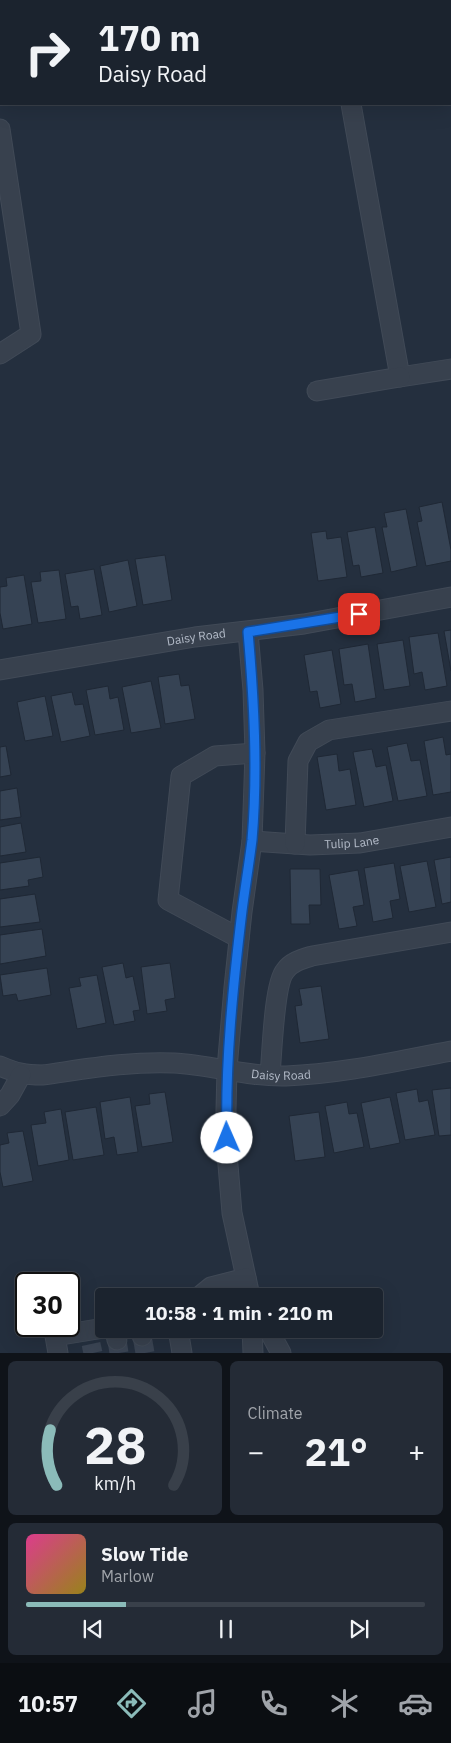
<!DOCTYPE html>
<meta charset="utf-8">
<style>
:root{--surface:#1b232e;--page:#242b36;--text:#f1f3f6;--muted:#a0a4aa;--line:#39404a;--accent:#8bbbb9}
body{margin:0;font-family:"IBM Plex Sans",sans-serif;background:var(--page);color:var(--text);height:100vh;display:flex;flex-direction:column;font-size:19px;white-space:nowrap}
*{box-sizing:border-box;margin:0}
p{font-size:16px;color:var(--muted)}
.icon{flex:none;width:28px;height:28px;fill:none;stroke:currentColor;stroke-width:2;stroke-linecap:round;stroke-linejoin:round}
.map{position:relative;height:1353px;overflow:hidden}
.sheet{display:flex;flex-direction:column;gap:8px;padding:8px;background:#0f1319;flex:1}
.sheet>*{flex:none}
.banner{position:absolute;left:0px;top:0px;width:451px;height:105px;box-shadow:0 5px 20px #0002,0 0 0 1px var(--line);background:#1b232e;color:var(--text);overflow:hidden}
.speed{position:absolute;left:15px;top:1272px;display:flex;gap:10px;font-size:25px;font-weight:700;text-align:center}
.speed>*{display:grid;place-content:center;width:65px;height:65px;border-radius:50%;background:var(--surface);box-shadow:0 5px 20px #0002,0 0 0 1px var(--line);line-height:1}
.speed .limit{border:2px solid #111;border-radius:8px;background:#fff;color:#111}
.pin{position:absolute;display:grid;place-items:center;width:42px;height:42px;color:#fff;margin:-21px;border-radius:10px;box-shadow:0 2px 8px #0006}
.me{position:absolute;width:55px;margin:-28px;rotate:359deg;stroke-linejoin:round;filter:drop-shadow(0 0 4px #0008)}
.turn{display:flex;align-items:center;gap:18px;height:105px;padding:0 15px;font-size:22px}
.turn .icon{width:65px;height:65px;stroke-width:2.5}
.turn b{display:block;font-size:35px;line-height:42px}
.big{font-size:38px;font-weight:700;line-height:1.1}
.sheet .card{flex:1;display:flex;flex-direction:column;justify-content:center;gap:8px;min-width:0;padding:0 18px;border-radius:8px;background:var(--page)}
.sheet .dial{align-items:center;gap:0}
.dial svg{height:130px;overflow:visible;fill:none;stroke:var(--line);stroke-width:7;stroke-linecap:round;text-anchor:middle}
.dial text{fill:var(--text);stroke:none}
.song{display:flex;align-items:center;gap:15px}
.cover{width:60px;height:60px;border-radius:8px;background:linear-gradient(135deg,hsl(330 70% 55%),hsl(50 70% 35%))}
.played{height:5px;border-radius:2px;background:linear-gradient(90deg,var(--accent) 25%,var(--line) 25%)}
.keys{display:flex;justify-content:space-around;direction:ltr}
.heat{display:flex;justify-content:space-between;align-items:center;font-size:28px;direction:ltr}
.sheet .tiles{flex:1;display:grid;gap:8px;grid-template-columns:1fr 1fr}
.card:last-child{grid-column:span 2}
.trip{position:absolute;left:95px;top:1288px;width:288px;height:50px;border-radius:5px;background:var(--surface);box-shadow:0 5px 20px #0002,0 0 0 1px var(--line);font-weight:700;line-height:50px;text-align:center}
.tab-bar{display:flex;height:80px;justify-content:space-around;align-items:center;background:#0b0e12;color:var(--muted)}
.tab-bar .icon{width:35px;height:35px}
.tab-bar .current{color:var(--accent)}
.tab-bar b{font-size:22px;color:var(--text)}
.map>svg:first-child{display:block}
.building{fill:#364354;stroke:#1f2835}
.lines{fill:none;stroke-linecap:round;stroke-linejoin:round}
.minor-tunnel{stroke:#3a4453;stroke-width:19;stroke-dasharray:19 9;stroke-linecap:butt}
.minor-casing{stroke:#414a57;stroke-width:21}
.minor{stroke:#38414e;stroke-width:19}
.route-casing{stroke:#114b97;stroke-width:12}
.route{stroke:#1a73e8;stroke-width:9}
.labels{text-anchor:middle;stroke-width:5;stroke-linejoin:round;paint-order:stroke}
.street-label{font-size:12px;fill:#b4bcc9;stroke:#1d2633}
</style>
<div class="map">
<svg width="451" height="1353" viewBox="0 0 451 1353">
<rect width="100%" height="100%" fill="#242f3e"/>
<g class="building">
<polygon points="442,502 451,550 451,561 426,566 417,522 422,521 419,507"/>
<polygon points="406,509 417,566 391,572 382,527 387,527 384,513"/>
<polygon points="375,527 383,573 361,577 359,565 353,566 347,532"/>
<polygon points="326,531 327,539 341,537 347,577 318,581 311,533"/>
<polygon points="165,555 172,600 143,605 135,559"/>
<polygon points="128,560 137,606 109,612 100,566"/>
<polygon points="94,569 102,615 80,619 78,606 71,607 65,574"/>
<polygon points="59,570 66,619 38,623 31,582 41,581 40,572"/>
<polygon points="24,575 32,624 3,629 0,613 0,587 7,586 6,578"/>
<polygon points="451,630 451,671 444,631"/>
<polygon points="438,633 447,686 425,690 422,672 414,674 409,637"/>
<polygon points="403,640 410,686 384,690 377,644"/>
<polygon points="368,644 376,698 355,702 352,684 344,685 339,649"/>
<polygon points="332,650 341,704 320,708 317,691 310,692 304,655"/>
<polygon points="179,674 181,686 189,685 195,719 165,724 158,677"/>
<polygon points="151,681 161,728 131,733 122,687"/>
<polygon points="108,686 110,699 118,697 124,730 95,735 86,690"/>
<polygon points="72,692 75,705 83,704 90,736 61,742 51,696"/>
<polygon points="45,696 53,736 25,741 17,702"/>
<polygon points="443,737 446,755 451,754 451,792 433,795 424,741"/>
<polygon points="407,743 411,761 420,760 427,796 398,801 387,747"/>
<polygon points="6,746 11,775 0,777 0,747"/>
<polygon points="372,749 376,767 386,765 393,801 364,807 353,752"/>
<polygon points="337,754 339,771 350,769 356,805 326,810 317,757"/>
<polygon points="17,788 21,817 0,820 0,791"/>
<polygon points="21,823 26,852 0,856 0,827"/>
<polygon points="40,857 43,877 28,880 29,886 0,890 0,863"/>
<polygon points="451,857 451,902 442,904 434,860"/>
<polygon points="427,861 436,907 409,912 400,866"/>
<polygon points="394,863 400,899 390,901 393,918 373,922 364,868"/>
<polygon points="290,869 320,869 321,905 309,905 310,924 291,924"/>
<polygon points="358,870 364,905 353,907 357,926 339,929 329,875"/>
<polygon points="35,894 40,922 0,927 0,899"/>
<polygon points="42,929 46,956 0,964 0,935"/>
<polygon points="123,963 126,978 133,976 140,1010 133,1011 135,1021 114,1025 102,967"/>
<polygon points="170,963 175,998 165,1000 167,1011 147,1014 141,967"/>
<polygon points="47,968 51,995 18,1001 16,994 3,996 0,975"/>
<polygon points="97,975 106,1023 77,1029 69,988 81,986 79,978"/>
<polygon points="321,986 329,1039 300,1043 295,1006 302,1005 299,989"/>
<polygon points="451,1088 451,1135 439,1136 432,1090"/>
<polygon points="417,1089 419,1102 428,1100 435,1135 405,1140 396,1093"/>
<polygon points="165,1092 173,1142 142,1147 135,1106 150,1104 149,1094"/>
<polygon points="130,1097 138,1152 117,1155 114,1137 105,1139 100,1102"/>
<polygon points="390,1097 400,1143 370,1149 361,1103"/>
<polygon points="347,1102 349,1114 357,1113 364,1147 334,1153 325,1106"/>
<polygon points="96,1107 104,1155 73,1160 65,1112"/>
<polygon points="61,1109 69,1160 38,1166 31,1125 46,1123 44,1112"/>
<polygon points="319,1112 325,1157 295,1161 289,1116"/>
<polygon points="23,1131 33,1181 3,1187 0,1172 0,1145 9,1143 7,1133"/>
</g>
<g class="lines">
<g class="minor-tunnel">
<polyline points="142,1336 145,1353"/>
<polyline points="117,1340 119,1353"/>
<polyline points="91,1344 93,1353"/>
</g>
<g class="minor-casing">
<g id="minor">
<polyline points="443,0 443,1"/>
<polyline points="340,1 347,0"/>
<polyline points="450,41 451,47"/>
<polyline points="351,104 400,377 451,369"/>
<polyline points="0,129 31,334 0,354"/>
<polyline points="317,391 400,377"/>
<polyline points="248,632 253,690 255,753 252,841 242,912 234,987 227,1069 226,1110 227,1153 232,1213 250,1296"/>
<path id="s1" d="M0 670 195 637 304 624 451 597"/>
<path id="s2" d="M252 841 310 845 360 843 451 827"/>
<polyline points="295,844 298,761 308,742 329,730 451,711"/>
<polyline points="239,938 168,900 181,776 215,756 255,753"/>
<path id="s3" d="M0 1066C16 1073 25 1075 42 1075 86 1069 129 1061 174 1063 211 1065 249 1077 286 1076 342 1074 397 1061 451 1051"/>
<path d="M270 1075C272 1054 274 984 285 971 291 962 302 959 312 956L451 932"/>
<polyline points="0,1106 10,1095 21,1075"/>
<polyline points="200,1296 211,1287 246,1278"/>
<polyline points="115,1329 117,1340"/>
<polyline points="141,1329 142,1336"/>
<polyline points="178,1329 182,1353"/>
<polyline points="252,1329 253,1353"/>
<polyline points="268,1329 281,1353"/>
<polyline points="58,1353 55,1336 104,1328"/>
</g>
</g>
<use href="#minor" class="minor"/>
</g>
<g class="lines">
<g class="route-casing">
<path id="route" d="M227 1138C225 1063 233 986 242 911 245 888 249 864 252 840 258 771 254 701 248 632L359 614"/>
</g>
<use href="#route" class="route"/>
</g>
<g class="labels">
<g class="street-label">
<text dy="4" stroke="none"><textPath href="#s1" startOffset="199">Daisy Road</textPath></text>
<text dy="4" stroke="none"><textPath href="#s2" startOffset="100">Tulip Lane</textPath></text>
<text dy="4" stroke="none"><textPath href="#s3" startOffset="284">Daisy Road</textPath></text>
</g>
</g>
</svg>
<div class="speed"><div class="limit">30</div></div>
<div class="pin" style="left:359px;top:614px;background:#d93025"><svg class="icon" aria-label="arrive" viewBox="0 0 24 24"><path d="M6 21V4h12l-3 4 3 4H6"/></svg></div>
<svg class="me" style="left:227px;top:1138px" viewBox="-20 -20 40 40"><circle r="19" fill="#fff"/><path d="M0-13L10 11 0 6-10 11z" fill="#1a73e8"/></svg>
<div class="trip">10:58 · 1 min · 210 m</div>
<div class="banner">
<div class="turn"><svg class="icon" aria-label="right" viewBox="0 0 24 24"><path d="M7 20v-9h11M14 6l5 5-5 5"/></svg><div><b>170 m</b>Daisy Road</div></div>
</div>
</div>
<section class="sheet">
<div class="tiles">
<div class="card dial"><svg viewBox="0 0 100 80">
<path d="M14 69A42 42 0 1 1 86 69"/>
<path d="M14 69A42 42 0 0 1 10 35" stroke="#8bbbb9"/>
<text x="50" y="56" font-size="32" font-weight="700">28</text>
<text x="50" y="72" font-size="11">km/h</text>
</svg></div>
<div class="card"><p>Climate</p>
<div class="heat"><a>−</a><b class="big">21°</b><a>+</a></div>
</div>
<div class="card">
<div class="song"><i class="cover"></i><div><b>Slow Tide</b><p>Marlow</p></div></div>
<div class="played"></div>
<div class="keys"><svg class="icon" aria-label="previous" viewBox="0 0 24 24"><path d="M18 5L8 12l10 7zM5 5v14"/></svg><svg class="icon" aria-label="pause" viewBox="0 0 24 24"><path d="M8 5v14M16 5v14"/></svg><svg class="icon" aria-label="next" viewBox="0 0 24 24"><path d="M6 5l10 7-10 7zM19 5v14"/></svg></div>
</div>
</div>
</section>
<nav class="tab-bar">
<b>10:57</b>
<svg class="icon current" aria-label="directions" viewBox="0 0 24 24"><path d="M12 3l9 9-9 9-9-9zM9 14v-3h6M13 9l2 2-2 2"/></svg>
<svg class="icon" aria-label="music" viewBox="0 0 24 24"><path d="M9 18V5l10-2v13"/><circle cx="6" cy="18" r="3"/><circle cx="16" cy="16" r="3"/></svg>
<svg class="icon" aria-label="phone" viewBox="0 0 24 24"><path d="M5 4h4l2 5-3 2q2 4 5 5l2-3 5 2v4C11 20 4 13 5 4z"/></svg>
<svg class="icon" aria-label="climate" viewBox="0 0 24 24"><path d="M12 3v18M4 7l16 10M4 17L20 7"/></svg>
<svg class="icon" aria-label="car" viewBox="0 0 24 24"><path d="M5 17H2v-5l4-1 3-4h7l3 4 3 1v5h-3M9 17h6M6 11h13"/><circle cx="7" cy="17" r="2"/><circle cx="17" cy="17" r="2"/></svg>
</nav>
